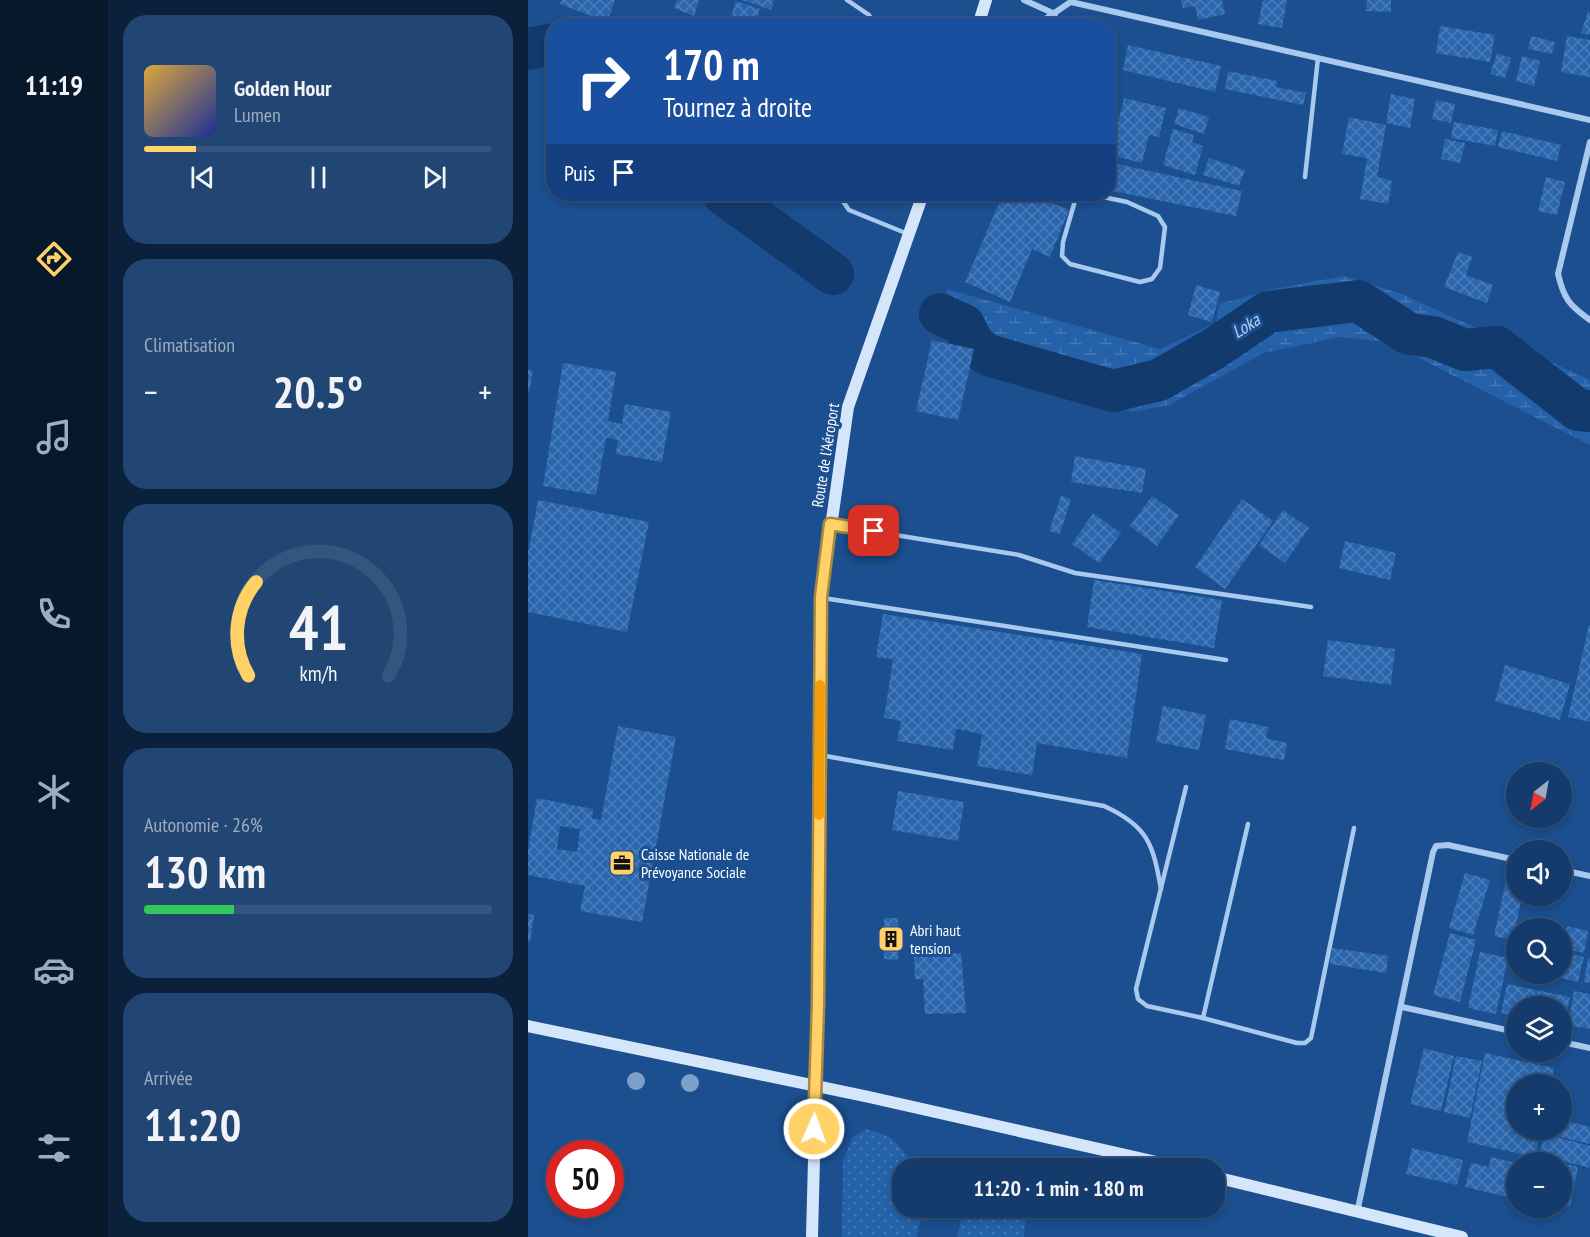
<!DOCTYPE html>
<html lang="fr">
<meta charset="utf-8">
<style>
:root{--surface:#143b6b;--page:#214673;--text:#f1f3f6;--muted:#9dadc1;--line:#33557e;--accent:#ffd166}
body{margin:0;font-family:"PT Sans Narrow",sans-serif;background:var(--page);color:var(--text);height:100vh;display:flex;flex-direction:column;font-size:22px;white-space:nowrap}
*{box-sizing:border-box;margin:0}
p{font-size:20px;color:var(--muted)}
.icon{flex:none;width:33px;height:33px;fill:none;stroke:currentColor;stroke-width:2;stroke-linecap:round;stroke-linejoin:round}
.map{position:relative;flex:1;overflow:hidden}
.panel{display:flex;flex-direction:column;gap:15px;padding:15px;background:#0b203b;width:420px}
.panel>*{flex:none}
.banner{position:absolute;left:18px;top:18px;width:570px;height:183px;border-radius:24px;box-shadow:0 3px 9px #0003,0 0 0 2px var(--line);background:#1a4fa0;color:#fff;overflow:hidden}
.needle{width:39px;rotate:211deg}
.buttons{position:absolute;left:978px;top:762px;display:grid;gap:12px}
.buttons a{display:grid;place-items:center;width:66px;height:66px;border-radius:50%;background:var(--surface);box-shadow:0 3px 9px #0003,0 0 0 2px var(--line);font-size:30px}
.speed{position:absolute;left:18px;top:1140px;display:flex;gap:12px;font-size:30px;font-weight:700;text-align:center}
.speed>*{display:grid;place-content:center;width:78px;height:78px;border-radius:50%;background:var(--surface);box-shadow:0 3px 9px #0003,0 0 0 2px var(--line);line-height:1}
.speed .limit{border:9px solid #d22;background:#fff;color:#111}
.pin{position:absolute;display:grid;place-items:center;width:51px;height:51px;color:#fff;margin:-26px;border-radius:12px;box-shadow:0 3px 9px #0006}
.me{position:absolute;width:66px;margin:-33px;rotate:2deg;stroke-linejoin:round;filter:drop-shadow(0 0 4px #0008)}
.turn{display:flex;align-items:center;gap:21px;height:126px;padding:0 18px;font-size:27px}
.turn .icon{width:78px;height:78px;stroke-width:2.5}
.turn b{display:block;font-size:42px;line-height:51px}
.then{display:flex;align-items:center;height:57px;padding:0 18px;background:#0003;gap:12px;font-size:22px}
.big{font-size:45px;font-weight:600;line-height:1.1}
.panel .card{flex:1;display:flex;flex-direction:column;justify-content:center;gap:9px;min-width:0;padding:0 21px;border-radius:24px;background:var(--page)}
.panel .dial{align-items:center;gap:0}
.dial svg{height:156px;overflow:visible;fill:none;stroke:var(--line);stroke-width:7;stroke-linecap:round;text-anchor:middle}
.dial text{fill:var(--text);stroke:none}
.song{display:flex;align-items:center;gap:18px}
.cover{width:72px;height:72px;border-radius:9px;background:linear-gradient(135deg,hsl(40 70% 55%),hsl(230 70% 35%))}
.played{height:6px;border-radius:3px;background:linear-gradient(90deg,var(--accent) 15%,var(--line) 15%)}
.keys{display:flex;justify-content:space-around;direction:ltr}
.heat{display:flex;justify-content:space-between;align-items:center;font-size:33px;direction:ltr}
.charge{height:9px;border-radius:4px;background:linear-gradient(90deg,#34c759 26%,var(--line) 0)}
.trip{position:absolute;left:364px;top:1158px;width:333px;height:60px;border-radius:24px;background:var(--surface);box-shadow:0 3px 9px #0003,0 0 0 2px var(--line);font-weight:600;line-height:60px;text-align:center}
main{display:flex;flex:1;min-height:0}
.tabs{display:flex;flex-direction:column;width:108px;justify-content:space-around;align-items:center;background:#08182b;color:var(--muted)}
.tabs .icon{width:42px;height:42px}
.tabs .on{color:var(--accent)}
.tabs b{font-size:27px;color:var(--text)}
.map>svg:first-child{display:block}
.grass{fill:url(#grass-dots)}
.wetland{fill:url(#wetland-marsh)}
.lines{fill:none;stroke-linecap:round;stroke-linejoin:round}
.river{stroke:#123a6d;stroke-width:42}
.building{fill:url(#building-cross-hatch);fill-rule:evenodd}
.lane{stroke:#a9c9ee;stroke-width:4.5}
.street{stroke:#a9c9ee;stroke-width:6}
.secondary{stroke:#d6e6fa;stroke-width:12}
.tree{fill:#7ea0ca}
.route-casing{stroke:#a68842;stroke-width:15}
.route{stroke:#ffd166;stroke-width:10}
.slow{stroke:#f59e0b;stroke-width:10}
.labels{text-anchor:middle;stroke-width:6;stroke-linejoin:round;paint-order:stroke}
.street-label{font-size:16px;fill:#fff;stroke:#1b4f8f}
.poi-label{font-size:16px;fill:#fff;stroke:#1b4f8f;text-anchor:start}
.water-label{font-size:18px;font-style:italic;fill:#b5d3f5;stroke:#1b4f8f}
</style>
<main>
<nav class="tabs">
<b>11:19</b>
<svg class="icon on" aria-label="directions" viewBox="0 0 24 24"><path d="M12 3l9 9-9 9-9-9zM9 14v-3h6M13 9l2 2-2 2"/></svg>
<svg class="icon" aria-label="music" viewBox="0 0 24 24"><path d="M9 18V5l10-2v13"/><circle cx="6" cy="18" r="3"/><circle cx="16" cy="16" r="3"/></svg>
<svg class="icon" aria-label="phone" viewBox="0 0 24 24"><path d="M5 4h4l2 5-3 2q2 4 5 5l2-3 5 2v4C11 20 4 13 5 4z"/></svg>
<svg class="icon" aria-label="climate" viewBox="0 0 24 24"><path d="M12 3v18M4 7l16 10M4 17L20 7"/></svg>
<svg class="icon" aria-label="car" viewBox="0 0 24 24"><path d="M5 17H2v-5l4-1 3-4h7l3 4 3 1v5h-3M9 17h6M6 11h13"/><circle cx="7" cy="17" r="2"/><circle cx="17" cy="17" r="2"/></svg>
<svg class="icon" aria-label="filters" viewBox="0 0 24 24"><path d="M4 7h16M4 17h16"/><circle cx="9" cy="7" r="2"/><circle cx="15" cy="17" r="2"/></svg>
</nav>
<section class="panel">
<div class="card">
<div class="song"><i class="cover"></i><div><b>Golden Hour</b><p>Lumen</p></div></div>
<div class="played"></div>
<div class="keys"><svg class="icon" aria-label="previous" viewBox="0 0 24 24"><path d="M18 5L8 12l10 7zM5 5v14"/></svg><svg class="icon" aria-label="pause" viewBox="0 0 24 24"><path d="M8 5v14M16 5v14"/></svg><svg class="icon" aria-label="next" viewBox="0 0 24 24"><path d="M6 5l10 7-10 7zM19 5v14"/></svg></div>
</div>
<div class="card"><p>Climatisation</p>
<div class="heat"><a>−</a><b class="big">20.5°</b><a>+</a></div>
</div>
<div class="card dial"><svg viewBox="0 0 100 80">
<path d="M14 69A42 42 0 1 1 86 69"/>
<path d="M14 69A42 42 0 0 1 18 21" stroke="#ffd166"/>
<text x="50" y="56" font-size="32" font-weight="700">41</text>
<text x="50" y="72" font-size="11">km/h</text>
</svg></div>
<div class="card"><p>Autonomie · 26%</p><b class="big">130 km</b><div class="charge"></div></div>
<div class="card"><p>Arrivée</p><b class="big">11:20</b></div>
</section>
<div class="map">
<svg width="1062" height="1237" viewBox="0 0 1062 1237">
<defs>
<pattern id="grass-dots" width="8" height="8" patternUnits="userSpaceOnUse" patternTransform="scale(1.5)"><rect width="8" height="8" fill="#2461a8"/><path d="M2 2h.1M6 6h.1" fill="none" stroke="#4579b5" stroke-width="1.8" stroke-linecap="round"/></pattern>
<pattern id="wetland-marsh" width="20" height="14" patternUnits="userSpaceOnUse" patternTransform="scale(1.5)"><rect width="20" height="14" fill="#2461a8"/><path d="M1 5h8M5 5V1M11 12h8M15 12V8" fill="none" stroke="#4579b5"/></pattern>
<pattern id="building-cross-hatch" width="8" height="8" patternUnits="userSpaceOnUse" patternTransform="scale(1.5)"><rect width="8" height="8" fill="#2a66ad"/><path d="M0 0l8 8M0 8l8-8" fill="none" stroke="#4a7db9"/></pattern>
</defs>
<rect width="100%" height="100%" fill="#1b4f8f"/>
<g class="grass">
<path d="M338 1129C368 1136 371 1144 387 1168H375V1208H395L389 1237H314L315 1160 325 1137Z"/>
<polygon points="436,1208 498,1208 496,1237 429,1237"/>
</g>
<polygon class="wetland" points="816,276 874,294 1062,380 1062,445 859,342 812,337 736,353 641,405 604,412 405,332 419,289 632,349 688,323 691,304 745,289"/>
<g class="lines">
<g class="river">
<polyline points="0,49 26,44"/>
<polyline points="195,194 305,274"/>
<polyline points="412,314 436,325 446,345 460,355 585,391 631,380 687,348 740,312 830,301 881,334 905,337 937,350 969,347 1050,410 1062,411"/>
</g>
</g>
<g class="building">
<polygon points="34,0 87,0 79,22 32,4"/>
<polygon points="149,0 171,0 166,16 146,8"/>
<polygon points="214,0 246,0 243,10"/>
<polygon points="653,0 694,0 697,14 670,20 667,6 655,8"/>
<polygon points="735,0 759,0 754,28 730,24"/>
<polygon points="839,0 863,0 863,12 838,11"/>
<polygon points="208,1 232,9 227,26 200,26"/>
<polygon points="1060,11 1062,12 1062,35 1053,33"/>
<polygon points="912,26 967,35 962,62 908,53"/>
<polygon points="1003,36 1027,42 1024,54 1000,49"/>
<polygon points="1039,36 1062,40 1062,77 1033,72"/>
<polygon points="600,45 693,66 687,92 595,70"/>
<polygon points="969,53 983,58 977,78 962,74"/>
<polygon points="994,56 1012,61 1006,86 988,81"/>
<polygon points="700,71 749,81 748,87 778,93 775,105 697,89"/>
<polygon points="863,94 887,99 882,128 858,123"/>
<polygon points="596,98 638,108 631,137 621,135 614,163 582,155"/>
<polygon points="908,100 927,104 923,123 904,119"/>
<polygon points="651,108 681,117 676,134 646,124"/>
<polygon points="821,117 858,125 849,177 864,181 860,204 832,199 839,158 814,154"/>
<polygon points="926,122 970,130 967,146 923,138"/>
<polygon points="645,129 666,135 664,142 675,146 667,175 635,165"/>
<polygon points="974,131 1033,145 1029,161 970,147"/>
<polygon points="917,139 937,143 932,163 913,159"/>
<polygon points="681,158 717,170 711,186 675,175"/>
<polygon points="580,162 714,191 708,216 580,190"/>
<polygon points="1018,177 1037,182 1029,215 1010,211"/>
<polygon points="475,194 502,194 541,210 522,257 504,249 482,302 437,282"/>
<polygon points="930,252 944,257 938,275 965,285 959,303 916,287"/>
<polygon points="668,285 692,292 684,322 660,315"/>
<polygon points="404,340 446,349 430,420 388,411"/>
<polygon points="35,363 88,372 80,421 94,424 97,404 143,412 134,462 88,454 90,440 78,438 68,495 15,486"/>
<polygon points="0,370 5,371 1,393 0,393"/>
<polygon points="547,456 618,469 614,493 543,482"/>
<polygon points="533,496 543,499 532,534 521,531"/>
<polygon points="624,496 651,515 629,546 602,526"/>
<polygon points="714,499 745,521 697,589 667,567"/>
<polygon points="10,500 121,522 99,632 0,612 0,553"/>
<polygon points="755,510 781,528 757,563 731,545"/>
<polygon points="565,513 593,533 571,563 544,544"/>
<polygon points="817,541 868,553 862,580 811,568"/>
<polygon points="566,580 694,600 686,648 559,627"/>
<polygon points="355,614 614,654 599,758 509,743 504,775 449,766 454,734 428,729 425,750 369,741 373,721 356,718 365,659 348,657"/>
<polygon points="1061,625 1062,625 1062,722 1040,717"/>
<polygon points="800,640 867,649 863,685 795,676"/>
<polygon points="977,665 1042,684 1032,720 967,701"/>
<polygon points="635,706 678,715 671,750 628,742"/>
<polygon points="702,719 740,727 738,738 759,743 756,760 697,749"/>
<path d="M90 726 148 737 114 922 52 911 57 886 0 875V850L9 798 65 809 64 818 73 820ZM32 826 52 829 49 852 29 849Z"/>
<polygon points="370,791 436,802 430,841 364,830"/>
<polygon points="980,871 988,872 988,896 994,896 985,940 966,936"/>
<polygon points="937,873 962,880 945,935 921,928"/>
<polygon points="0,914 6,915 2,942 0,941"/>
<polygon points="356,918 370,918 370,960 356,959"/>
<polygon points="1039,926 1060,931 1056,953 1034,948"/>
<polygon points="922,933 948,940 932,1002 905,995"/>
<polygon points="988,942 988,968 982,967"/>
<polygon points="804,948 860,956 858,973 802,964"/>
<polygon points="952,952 980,958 968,1014 940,1008"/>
<polygon points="1034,952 1056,957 1050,982 1017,974 1034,974"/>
<polygon points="433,953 438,1013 397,1014 395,979 387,979 386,955"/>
<polygon points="1060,958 1062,958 1062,983 1056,982"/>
<polygon points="979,984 1042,997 1036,1026 1034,1026 1034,1006 988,1006 988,1016 973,1013"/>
<polygon points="1046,991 1062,994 1062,1029 1040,1025"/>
<polygon points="896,1048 926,1056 913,1111 882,1104"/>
<polygon points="957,1053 1026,1068 1022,1084 988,1084 988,1130 1013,1130 1007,1157 939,1142"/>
<polygon points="928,1056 954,1061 942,1118 916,1112"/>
<polygon points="1034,1120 1062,1127 1062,1144 1017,1133 1017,1130 1034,1130"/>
<polygon points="1017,1134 1062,1146 1062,1168 1011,1155"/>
<polygon points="884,1148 935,1160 929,1185 878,1174"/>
<polygon points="963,1157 988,1163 984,1198 937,1187 943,1163 961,1167"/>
<polygon points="997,1157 1009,1158 1024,1162 995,1162"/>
<polygon points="1034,1163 1050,1167 1042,1207 1034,1205"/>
</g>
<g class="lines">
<g class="lane">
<polyline points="319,0 341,15 347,26"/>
<polyline points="777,177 790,58"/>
<polyline points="310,194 321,210 380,234"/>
<polyline points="549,194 535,242 534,256 542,264 612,282 624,279 632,268 637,227 630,216 599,202 561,194"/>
<polyline points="305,525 491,555 547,573 783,607"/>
<polyline points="295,598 698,660"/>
<path d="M292 755 576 806C620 826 625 844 633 889"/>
<polyline points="658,787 608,989 610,999 619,1006 675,1018 769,1043 777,1043 783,1038 826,828"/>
<polyline points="675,1018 720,824"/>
</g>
<g class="street">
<polyline points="496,0 527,14"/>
<polyline points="543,2 1062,120"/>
<polyline points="507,26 544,1"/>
<path d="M1062 142 1030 274C1036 299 1041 305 1062 320"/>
<polyline points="1034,870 1062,876"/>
<polyline points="874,1007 988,1032"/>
<polyline points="1034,1042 1062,1048"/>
<polyline points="829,1213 905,852 908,846 920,845 988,860"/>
</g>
<g class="secondary">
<polyline points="450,26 458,0"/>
<polyline points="0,1026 341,1097 655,1168"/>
<polyline points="687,1177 934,1237"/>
<polyline points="284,1237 290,1004 293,597 320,407 395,194"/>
</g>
</g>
<g class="tree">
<circle cx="108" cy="1081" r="9"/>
<circle cx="162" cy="1083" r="9"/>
</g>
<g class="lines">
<g class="route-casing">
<polyline id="route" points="286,1129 290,1004 293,597 302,524 346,531"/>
</g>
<use href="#route" class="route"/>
<polyline class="slow" points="291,815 292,685"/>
</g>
<defs>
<g id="office-square" transform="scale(1.35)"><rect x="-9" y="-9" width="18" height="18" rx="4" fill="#ffd166" stroke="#1b4f8f"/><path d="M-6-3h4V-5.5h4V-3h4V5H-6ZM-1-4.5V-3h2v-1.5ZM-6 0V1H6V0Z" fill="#111"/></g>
<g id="building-square" transform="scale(1.35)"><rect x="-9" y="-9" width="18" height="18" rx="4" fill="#ffd166" stroke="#1b4f8f"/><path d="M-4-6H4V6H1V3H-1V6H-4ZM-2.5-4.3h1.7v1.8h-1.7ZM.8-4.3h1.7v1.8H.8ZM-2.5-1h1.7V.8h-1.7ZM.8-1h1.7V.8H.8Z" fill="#111"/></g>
</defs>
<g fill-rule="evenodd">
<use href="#office-square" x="94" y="863"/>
<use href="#building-square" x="363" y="939"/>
</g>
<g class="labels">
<g class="street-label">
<text transform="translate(297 455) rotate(-81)" y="6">Route de l'Aéroport</text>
</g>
<g class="poi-label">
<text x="113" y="860">Caisse Nationale de<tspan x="113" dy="18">Prévoyance Sociale</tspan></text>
<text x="382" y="936">Abri haut<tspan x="382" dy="18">tension</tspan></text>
</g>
<g class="water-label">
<text transform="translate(718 326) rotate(-32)" y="6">Loka</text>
</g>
</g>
</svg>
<div class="buttons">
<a><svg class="needle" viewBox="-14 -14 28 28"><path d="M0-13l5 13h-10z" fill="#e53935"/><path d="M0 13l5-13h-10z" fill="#9dadc1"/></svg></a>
<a><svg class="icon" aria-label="sound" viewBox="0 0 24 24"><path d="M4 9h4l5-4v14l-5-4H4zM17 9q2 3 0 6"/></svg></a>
<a><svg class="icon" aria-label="search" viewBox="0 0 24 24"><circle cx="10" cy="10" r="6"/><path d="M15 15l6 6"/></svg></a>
<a><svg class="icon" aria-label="layers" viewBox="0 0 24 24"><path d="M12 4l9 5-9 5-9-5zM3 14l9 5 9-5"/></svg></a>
<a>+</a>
<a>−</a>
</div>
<div class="speed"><div class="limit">50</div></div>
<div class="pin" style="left:346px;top:531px;background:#d93025"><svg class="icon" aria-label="arrive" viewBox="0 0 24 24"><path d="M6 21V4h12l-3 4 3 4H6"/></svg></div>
<svg class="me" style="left:286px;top:1129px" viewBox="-20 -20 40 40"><circle r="17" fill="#ffd166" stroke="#fff" stroke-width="3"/><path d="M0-11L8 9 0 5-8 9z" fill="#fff"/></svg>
<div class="trip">11:20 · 1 min · 180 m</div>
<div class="banner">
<div class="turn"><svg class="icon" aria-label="right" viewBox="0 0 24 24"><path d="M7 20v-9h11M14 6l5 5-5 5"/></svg><div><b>170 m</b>Tournez à droite</div></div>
<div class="then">Puis<svg class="icon" aria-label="arrive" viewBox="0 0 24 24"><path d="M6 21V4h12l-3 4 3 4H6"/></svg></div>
</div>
</div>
</main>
